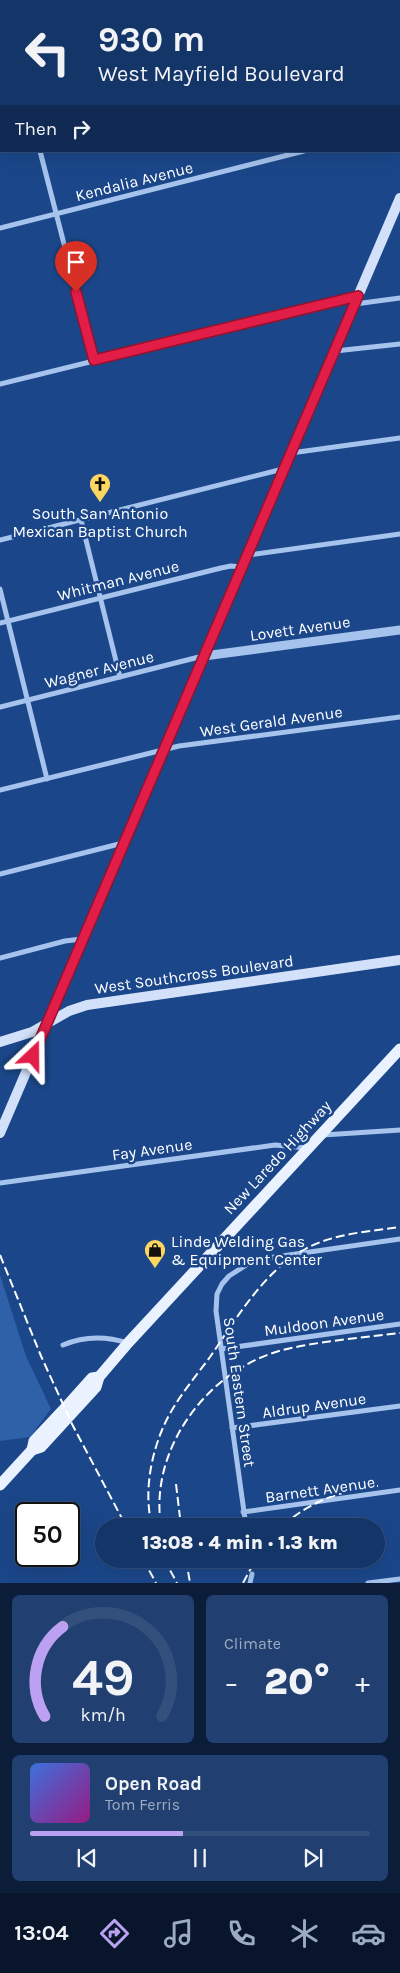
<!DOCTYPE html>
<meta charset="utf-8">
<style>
:root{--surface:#143568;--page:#214071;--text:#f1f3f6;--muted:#9dabc0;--line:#33507c;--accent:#bca0f2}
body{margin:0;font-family:Karla,sans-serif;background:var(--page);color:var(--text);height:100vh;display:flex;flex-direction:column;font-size:19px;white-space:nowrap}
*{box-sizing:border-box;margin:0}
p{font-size:16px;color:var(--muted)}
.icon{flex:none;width:28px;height:28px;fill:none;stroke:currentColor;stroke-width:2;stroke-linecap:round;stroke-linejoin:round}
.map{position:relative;height:1583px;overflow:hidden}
.panel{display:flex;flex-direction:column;gap:12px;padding:12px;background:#0b1d39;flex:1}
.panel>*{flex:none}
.hud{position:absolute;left:0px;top:0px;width:400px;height:152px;box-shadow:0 5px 20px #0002,0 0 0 1px var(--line);background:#143568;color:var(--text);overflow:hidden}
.speed{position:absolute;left:15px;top:1502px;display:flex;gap:10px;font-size:25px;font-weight:700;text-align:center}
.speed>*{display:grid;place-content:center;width:65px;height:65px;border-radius:50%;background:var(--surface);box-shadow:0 5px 20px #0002,0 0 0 1px var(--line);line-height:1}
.speed .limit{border:2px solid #111;border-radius:8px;background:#fff;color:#111}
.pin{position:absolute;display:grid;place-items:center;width:42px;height:42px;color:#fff;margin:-51px -21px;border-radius:50% 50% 50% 0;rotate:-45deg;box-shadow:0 0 5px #0007}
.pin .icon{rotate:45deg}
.me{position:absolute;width:55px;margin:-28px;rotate:23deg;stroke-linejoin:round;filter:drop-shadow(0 0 4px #0008)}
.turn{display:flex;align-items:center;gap:18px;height:105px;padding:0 15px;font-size:22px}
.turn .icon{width:65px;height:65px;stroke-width:2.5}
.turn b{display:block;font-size:35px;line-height:42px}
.then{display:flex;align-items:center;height:48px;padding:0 15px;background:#0003;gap:10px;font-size:19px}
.big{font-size:38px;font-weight:800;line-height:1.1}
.panel .card{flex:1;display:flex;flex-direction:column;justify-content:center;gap:8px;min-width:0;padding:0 18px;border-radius:8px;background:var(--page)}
.panel .dial{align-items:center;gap:0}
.dial svg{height:130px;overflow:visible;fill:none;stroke:var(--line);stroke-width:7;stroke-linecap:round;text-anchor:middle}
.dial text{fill:var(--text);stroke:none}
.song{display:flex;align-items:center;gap:15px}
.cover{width:60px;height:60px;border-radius:8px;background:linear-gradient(135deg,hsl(220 70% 55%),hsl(310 70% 35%))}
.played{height:5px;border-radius:2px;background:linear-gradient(90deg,var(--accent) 45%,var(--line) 45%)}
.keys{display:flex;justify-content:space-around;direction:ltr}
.heat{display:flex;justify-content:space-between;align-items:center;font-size:28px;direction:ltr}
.panel .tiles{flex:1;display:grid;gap:12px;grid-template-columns:1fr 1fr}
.card:last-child{grid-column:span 2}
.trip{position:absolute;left:95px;top:1518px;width:290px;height:50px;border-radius:25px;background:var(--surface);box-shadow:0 5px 20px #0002,0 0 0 1px var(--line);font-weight:800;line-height:50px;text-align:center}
.menu{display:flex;height:80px;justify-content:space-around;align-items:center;background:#08152a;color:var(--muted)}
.menu .icon{width:35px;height:35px}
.menu .active{color:var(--accent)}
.menu b{font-size:22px;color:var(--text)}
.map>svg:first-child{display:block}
.green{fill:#2e61a8}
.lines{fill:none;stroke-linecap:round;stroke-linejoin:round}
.minor{stroke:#a5c3ed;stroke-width:5}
.tertiary{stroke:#a5c3ed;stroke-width:9}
.secondary{stroke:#d2e1f9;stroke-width:10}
.primary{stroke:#ebf2ff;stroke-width:11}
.rail{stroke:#fff;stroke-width:2;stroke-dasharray:9 4;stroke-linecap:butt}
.route-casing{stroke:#92132f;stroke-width:12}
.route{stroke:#e11d48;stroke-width:9}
.labels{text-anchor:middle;stroke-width:5;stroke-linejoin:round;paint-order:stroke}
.street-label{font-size:16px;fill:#fff;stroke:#1b478a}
.poi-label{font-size:16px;fill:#fff;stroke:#1b478a}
</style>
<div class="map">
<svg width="400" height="1583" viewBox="0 0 400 1583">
<rect width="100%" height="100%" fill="#1b478a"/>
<polygon class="green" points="0,1275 26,1356 51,1409 30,1437 0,1441"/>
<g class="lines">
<g class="minor">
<polyline points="2,0 2,1"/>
<polyline points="347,0 347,1"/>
<polyline points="190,1 195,0"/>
<polyline points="399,37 400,37"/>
<polyline points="0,49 1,49"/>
<polyline points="0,138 1,137"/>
<polyline points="399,141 400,142"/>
<polyline points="40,151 94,360"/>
<polyline points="0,228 304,151"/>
<polyline points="355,304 400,298"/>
<polyline points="335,351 400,344"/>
<polyline points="0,384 358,296"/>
<polyline points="291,453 400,438"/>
<polyline points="81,520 120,677"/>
<polyline points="0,540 283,469"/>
<polyline points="248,555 400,534"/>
<polyline points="0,589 47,779"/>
<polyline points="0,623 221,568 231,566 242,567"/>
<polyline points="0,707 203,656"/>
<polyline points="0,790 179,746 400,717"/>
<polyline points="0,874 123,843"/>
<polyline points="0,958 65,941 82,939"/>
<polyline points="323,1135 400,1130"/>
<polyline points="0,1183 275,1145 307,1148"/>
<path d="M63 1345C84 1336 106 1336 128 1343"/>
<polyline points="221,1349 400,1324"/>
<polyline points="232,1428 400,1406"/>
<polyline points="243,1512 400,1490"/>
<polyline points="246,1526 216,1311 217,1294 222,1284 229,1276 254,1260 400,1239"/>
<polyline points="251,1559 251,1560"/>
<polyline points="250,1583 252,1574"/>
<polyline points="368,1583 400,1579"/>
</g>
<polyline class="tertiary" points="204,656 400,630"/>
<g class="secondary">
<polyline points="0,1042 32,1032 69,1011 87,1005 400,960"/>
<polyline points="0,1133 400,198"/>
</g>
<g class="primary">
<polyline points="32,1450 34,1441 65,1408 92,1378 99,1377"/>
<polyline points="0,1485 32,1450 41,1447 96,1387 99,1377 128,1343 400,1049"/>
</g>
<g class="rail">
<polyline points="0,1255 41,1356 72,1424 126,1526"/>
<polyline points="176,1484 181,1526"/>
<path d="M152 1526C144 1495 150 1459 162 1430 173 1403 193 1380 210 1357 235 1321 260 1277 298 1253 328 1234 365 1232 400 1227"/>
<path d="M161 1526C149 1450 206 1372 279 1351 318 1341 360 1338 400 1333"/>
<path d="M283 1526C309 1501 344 1490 378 1486"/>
<polyline points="143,1559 156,1583"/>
<polyline points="164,1559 177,1583"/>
<polyline points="186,1559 190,1583"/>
<polyline points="243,1583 256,1559"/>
</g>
</g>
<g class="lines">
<g class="route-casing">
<polyline id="route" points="33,1056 358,296 94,360 76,292"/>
</g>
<use href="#route" class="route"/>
</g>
<defs>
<g id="church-pin" transform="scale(1.125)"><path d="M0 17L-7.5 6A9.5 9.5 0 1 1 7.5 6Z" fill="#fed761" stroke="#1b478a"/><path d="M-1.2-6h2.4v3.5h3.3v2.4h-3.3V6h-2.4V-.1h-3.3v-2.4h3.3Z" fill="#111"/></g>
<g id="shop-pin" transform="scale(1.125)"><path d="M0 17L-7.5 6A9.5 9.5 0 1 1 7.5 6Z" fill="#fed761" stroke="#1b478a"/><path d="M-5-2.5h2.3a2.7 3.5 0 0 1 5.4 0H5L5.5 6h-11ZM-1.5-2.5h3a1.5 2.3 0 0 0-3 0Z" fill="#111"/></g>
</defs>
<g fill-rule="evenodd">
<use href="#church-pin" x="100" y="484"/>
<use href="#shop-pin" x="155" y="1250"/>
</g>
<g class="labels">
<g class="street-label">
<text transform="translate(134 181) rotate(-14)" y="6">Kendalia Avenue</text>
<text transform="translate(118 580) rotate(-14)" y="6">Whitman Avenue</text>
<text transform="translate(300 628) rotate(-8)" y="6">Lovett Avenue</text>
<text transform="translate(99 669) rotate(-14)" y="6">Wagner Avenue</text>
<text transform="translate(271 721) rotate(-8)" y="6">West Gerald Avenue</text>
<text transform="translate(194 974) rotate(-8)" y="6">West Southcross Boulevard</text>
<text transform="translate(152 1149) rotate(-8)" y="6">Fay Avenue</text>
<text transform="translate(277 1157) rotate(-47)" y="6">New Laredo Highway</text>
<text transform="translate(324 1322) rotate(-8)" y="6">Muldoon Avenue</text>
<text transform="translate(240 1392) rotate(82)" y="6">South Eastern Street</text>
<text transform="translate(314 1405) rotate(-8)" y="6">Aldrup Avenue</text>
<text transform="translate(320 1489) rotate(-8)" y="6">Barnett Avenue</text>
</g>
<g class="poi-label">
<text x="100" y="519">South San Antonio<tspan x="100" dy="18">Mexican Baptist Church</tspan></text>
<text x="171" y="1247" text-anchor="start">Linde Welding Gas<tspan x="171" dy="18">&amp; Equipment Center</tspan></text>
</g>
</g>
</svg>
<div class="speed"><div class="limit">50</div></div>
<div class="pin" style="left:76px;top:292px;background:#d93025"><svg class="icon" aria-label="arrive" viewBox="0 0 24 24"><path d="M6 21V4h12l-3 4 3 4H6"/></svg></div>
<svg class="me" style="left:33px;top:1056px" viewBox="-20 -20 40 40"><path d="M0-17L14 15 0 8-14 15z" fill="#e11d48" stroke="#fff" stroke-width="4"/></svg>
<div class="trip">13:08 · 4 min · 1.3 km</div>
<div class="hud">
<div class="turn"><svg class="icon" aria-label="left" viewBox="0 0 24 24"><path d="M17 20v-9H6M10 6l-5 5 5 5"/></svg><div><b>930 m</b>West Mayfield Boulevard</div></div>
<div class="then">Then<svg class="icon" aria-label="right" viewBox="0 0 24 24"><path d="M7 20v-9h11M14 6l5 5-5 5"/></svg></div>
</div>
</div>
<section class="panel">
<div class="tiles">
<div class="card dial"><svg viewBox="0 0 100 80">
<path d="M14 69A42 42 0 1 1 86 69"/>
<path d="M14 69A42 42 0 0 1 25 14" stroke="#bca0f2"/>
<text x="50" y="56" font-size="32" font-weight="700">49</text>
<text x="50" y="72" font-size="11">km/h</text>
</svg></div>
<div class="card"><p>Climate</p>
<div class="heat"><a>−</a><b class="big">20°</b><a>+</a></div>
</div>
<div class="card">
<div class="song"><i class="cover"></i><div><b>Open Road</b><p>Tom Ferris</p></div></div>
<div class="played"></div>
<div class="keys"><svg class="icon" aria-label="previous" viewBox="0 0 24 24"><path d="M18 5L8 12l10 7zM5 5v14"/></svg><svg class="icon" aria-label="pause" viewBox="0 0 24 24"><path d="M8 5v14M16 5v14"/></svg><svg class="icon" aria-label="next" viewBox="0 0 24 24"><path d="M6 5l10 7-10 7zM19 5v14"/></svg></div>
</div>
</div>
</section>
<nav class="menu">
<b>13:04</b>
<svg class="icon active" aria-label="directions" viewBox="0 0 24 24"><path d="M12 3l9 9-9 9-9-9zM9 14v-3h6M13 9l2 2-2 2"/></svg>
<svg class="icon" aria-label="music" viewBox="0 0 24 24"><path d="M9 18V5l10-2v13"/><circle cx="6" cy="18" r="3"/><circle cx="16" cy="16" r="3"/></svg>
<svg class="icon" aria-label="phone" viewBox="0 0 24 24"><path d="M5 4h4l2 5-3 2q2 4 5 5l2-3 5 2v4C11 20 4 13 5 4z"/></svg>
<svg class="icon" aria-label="climate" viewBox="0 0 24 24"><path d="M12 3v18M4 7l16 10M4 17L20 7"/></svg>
<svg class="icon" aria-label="car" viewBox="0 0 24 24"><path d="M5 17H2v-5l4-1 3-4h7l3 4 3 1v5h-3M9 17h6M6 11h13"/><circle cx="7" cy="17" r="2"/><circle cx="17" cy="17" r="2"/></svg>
</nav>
